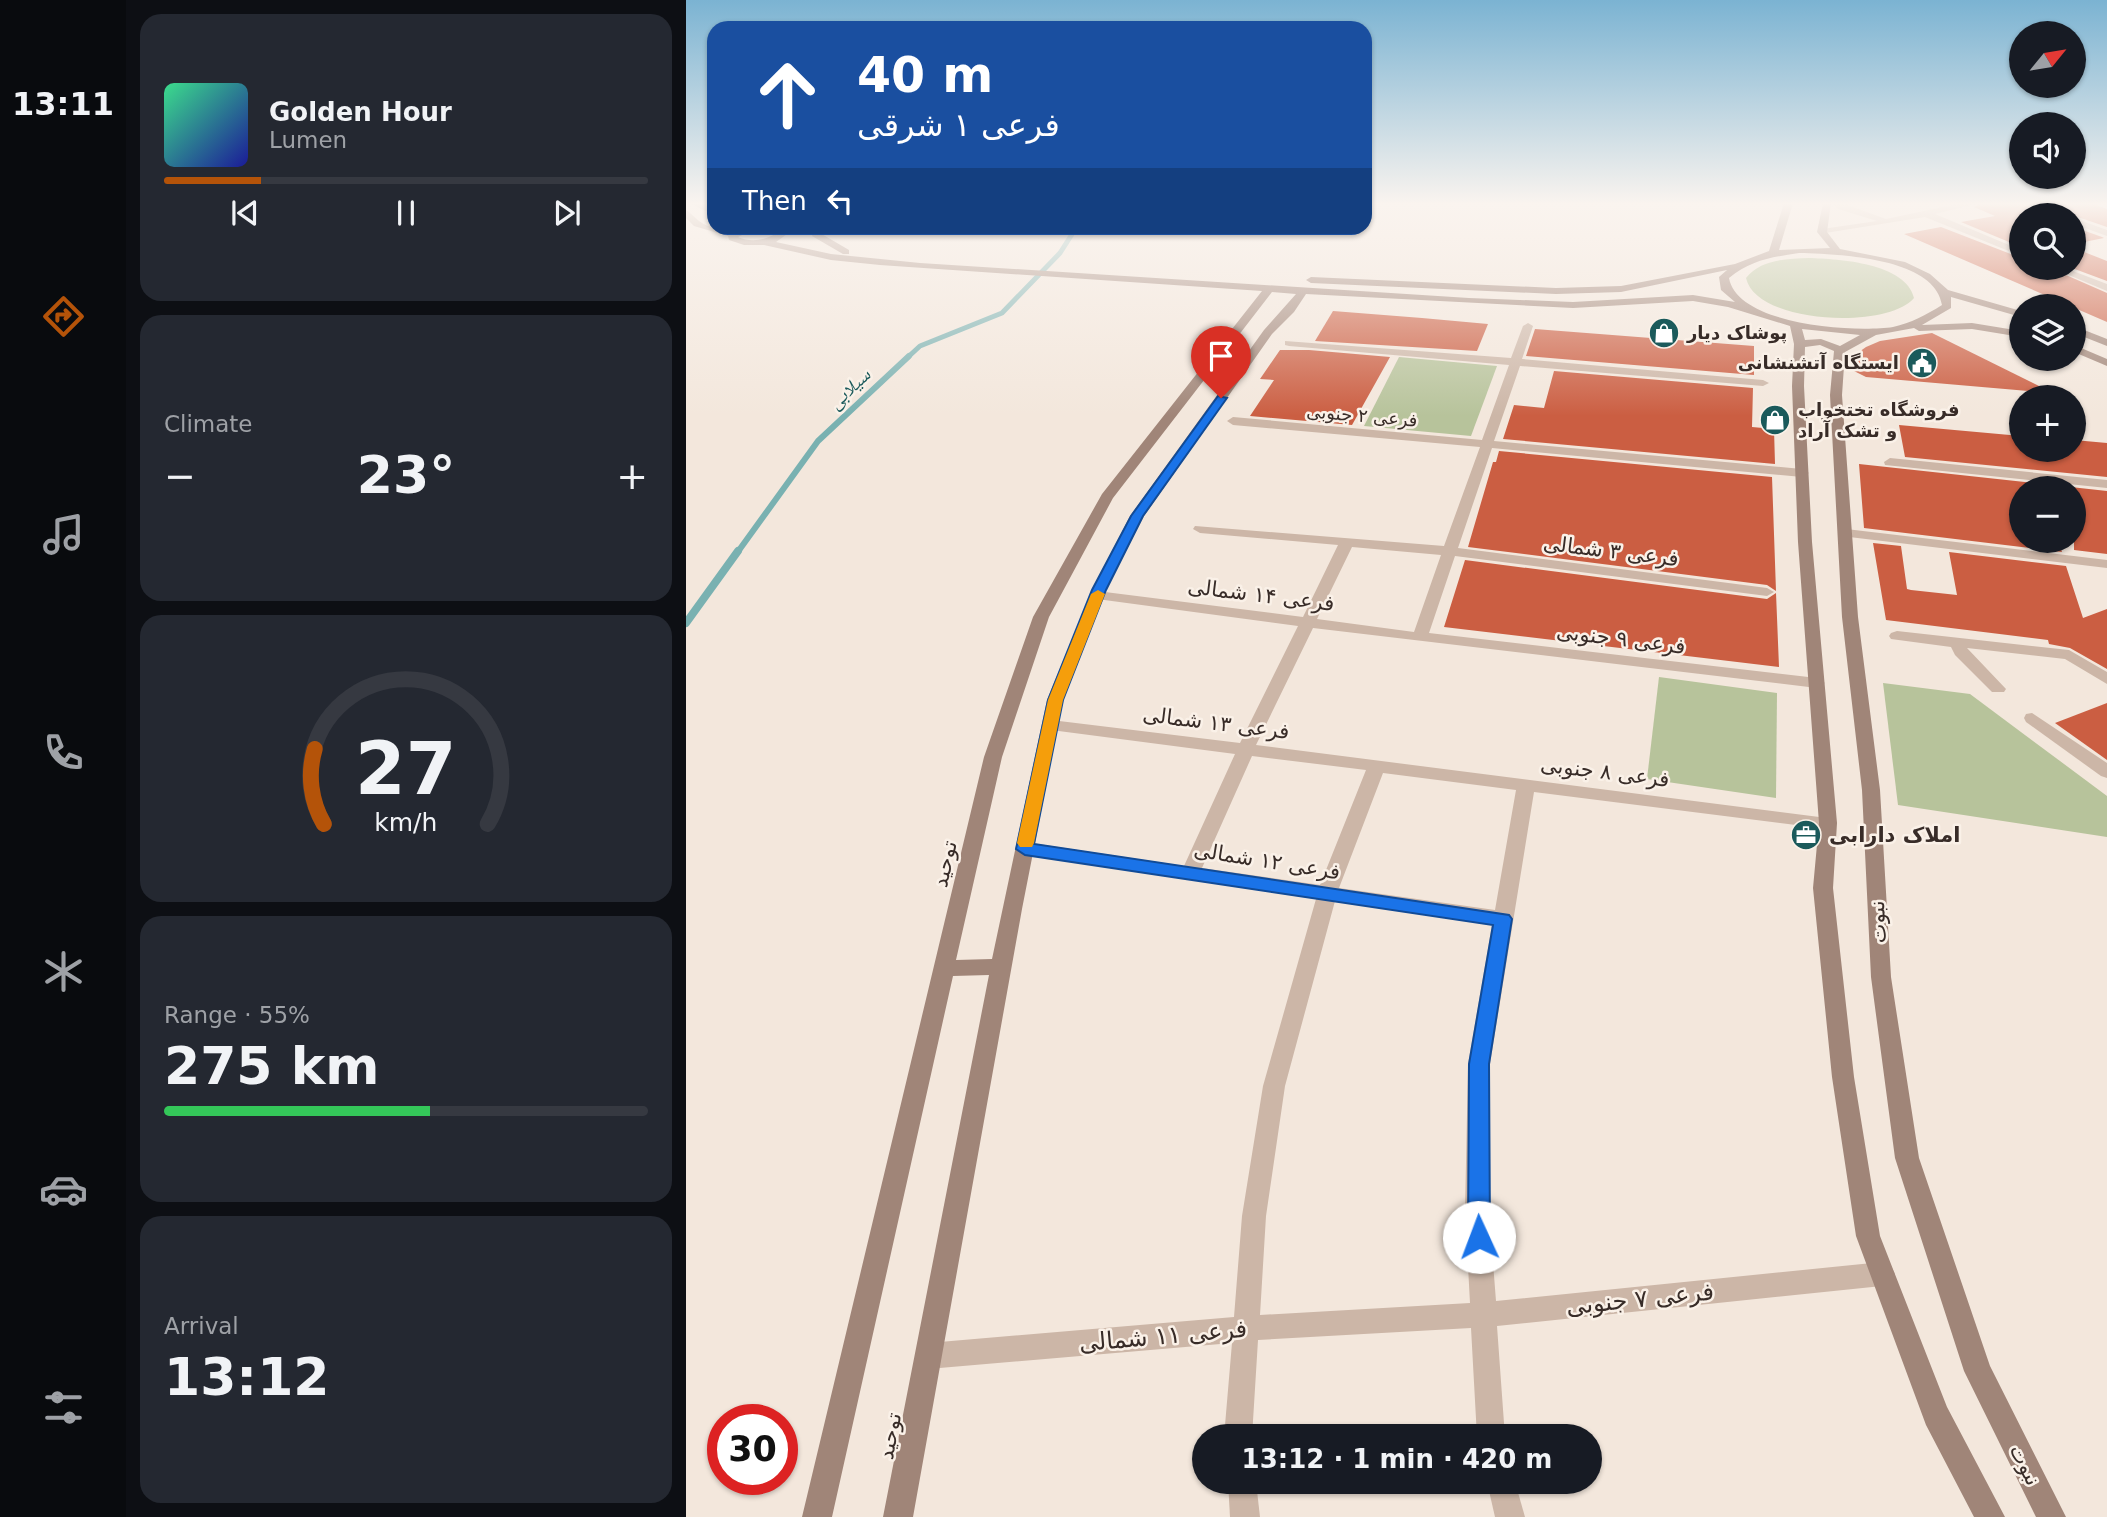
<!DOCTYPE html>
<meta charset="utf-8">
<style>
:root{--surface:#171b24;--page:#242831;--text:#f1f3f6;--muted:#9ea1a6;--line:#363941;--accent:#b45309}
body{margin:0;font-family:"DejaVu Sans","Noto Naskh Arabic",sans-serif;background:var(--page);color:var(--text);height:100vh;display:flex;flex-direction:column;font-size:26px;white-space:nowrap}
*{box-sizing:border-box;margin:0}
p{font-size:23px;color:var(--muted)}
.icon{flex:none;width:38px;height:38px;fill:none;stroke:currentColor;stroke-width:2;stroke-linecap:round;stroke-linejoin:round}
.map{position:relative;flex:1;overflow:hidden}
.sheet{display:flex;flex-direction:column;gap:14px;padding:14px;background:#0d0f14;width:560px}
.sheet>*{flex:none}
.guide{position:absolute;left:21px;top:21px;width:665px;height:214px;border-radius:21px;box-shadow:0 2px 5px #0004;background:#1a4fa0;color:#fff;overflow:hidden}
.needle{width:46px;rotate:60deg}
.buttons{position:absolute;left:1323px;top:21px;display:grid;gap:14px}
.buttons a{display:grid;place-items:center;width:77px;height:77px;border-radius:50%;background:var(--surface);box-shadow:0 2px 5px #0004;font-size:35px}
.speed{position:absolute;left:21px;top:1404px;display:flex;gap:14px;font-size:35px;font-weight:700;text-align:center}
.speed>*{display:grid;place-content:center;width:91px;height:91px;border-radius:50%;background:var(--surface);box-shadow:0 2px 5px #0004;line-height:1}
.speed .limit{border:10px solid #d22;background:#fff;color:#111}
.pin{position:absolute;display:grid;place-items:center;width:60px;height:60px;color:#fff;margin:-72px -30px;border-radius:50% 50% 50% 0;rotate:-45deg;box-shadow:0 0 7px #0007}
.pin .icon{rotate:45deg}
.me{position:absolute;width:77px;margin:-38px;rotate:358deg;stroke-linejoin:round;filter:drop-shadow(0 0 5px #0008)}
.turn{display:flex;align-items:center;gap:24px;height:147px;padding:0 35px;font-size:32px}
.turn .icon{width:91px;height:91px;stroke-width:2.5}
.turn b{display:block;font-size:49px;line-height:60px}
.then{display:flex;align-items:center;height:66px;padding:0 35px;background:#0003;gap:14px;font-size:26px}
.big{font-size:52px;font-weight:600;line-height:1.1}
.sheet .card{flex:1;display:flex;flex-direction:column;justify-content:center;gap:10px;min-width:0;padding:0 24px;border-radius:21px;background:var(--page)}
.sheet .dial{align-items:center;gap:0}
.dial svg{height:182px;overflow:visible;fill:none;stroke:var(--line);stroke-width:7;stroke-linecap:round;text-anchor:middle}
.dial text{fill:var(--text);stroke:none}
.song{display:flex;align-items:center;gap:21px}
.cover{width:84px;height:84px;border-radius:10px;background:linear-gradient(135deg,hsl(150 70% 55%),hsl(240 70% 35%))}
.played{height:7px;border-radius:4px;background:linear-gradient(90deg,var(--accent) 20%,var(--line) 20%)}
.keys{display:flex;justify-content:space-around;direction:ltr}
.heat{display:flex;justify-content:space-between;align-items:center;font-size:38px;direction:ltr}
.charge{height:10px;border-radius:5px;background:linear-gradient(90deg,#34c759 55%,var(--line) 0)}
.trip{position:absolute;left:506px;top:1424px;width:410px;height:70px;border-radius:35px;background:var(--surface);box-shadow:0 2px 5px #0004;font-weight:600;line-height:70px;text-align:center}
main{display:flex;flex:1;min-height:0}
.dock{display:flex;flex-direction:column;width:126px;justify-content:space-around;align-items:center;background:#090b0e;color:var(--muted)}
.dock .icon{width:49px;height:49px}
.dock .active{color:var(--accent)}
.dock b{font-size:32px;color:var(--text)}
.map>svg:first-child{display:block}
.green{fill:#b7c39b}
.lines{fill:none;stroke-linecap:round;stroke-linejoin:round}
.stream-far2{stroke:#79b1b1;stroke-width:5}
.stream-far1{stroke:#79b1b1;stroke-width:6}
.stream{stroke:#79b1b1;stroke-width:8}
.building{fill:#cb5e42}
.street{fill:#ccb6a7;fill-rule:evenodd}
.secondary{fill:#a08578;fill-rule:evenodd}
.route{fill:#1a73e8;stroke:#114b97;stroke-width:2}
.slow{fill:#f59e0b}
.labels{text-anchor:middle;stroke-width:5;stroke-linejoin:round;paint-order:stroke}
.far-poi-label{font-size:18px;font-weight:bold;fill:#382c28;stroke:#faf1e8;text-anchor:start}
.far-street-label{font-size:18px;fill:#382c28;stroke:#faf1e8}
.far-water-label{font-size:19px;font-style:italic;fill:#1b5a5b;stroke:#faf1e8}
.street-label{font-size:21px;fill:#382c28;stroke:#faf1e8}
.poi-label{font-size:21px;font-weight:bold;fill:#382c28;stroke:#faf1e8;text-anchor:start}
.near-street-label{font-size:24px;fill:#382c28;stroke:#faf1e8}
</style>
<main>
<nav class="dock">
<b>13:11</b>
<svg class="icon active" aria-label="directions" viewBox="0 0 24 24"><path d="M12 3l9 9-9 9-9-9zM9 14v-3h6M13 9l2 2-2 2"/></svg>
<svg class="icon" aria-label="music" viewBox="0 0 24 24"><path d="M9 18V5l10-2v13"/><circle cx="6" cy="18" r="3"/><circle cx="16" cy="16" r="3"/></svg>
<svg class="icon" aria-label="phone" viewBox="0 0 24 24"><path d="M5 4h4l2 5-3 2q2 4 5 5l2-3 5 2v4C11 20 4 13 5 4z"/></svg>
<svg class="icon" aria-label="climate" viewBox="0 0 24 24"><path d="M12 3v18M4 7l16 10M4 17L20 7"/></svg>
<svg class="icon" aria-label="car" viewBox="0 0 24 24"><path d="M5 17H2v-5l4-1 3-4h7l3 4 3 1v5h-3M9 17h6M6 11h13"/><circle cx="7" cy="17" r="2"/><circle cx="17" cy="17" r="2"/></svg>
<svg class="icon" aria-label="filters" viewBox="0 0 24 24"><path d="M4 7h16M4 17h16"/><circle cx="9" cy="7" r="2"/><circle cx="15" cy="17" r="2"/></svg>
</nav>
<section class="sheet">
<div class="card">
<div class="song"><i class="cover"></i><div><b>Golden Hour</b><p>Lumen</p></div></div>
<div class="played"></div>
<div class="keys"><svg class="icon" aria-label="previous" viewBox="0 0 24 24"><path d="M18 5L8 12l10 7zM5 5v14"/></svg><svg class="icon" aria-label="pause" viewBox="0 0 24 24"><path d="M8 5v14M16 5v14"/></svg><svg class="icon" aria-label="next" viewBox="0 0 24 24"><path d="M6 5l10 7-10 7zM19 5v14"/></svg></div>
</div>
<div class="card"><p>Climate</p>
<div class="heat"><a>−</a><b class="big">23°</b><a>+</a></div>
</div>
<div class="card dial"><svg viewBox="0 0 100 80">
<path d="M14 69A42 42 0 1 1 86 69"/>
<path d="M14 69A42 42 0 0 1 10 36" stroke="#b45309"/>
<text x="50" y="56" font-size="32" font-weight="700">27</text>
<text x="50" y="72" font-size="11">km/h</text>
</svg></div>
<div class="card"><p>Range · 55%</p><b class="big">275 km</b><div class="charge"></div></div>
<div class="card"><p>Arrival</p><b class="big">13:12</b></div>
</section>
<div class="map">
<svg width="1421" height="1517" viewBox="0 0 1421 1517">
<rect width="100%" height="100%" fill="#f3e7dc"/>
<g class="green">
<path d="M1123 258C1153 259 1220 263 1228 298 1201 330 1070 324 1060 278 1075 259 1101 259 1123 258Z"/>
<polygon points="713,357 811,366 785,436 678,426"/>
<polygon points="973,677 1091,693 1090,798 961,779"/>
<polygon points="1197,683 1284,694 1421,796 1421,837 1212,805"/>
</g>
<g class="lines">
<polyline class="stream-far2" points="221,358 234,346 316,313 374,253 390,228"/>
<polyline class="stream-far1" points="51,553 132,441 223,356"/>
<polyline class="stream" points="0,623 52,551"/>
</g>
<g class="building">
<polygon points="1296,203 1335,203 1359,215 1335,215 1335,247 1275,222 1309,216 1288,207"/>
<polygon points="1357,203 1405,203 1421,209 1421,227 1389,216 1380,215"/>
<polygon points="1255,227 1335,258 1335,268 1364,268 1421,293 1421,322 1218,234"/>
<polygon points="1388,227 1416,237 1418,238 1388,244"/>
<polygon points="1388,248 1421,261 1421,281 1386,268"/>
<polygon points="647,311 736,318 802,324 791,351 629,341"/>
<polygon points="849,329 1068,346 1068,375 840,356"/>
<polygon points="1246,333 1365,392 1364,393 1180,377 1166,370 1166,357 1180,347 1194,341"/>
<polygon points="594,350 623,350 704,357 666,425 564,416 588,380 574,379"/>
<polygon points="868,371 1067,388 1066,427 1088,429 1089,464 817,439 828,405 858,408"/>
<polygon points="1213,425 1335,436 1335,450 1388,450 1388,440 1421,443 1421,477 1219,457"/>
<polygon points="813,451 1086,477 1090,591 1081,585 782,547 807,462 810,462"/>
<polygon points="1173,464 1421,491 1421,554 1388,550 1388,488 1335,488 1335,541 1372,541 1376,552 1178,528"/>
<polygon points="1187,543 1215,546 1221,589 1225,590 1271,595 1263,552 1380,566 1397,618 1421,609 1421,669 1384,648 1363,644 1362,640 1200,620"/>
<polygon points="779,560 1081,599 1090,593 1093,667 758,627"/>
<polygon points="1421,703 1421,760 1369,723"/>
</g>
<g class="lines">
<g class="street">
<polygon points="1146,203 1156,203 1200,219 1276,203 1294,203 1249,214 1335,250 1335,256 1239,217 1133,234 1133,230 1136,229 1191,221 1152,209"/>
<polygon points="1337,203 1350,203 1378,215 1365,215"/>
<polygon points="1388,218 1421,230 1421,236 1388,224"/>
<polygon points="1366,268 1379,268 1421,284 1421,291"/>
<path d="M842 323 847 326 836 359 1077 380 1083 383 1077 386 834 366 808 441 1116 469 1123 473 1116 477 806 448 772 548 1081 588 1088 592 1081 596 769 556 743 633 1131 678 1139 683 1131 688 627 628 570 745 1149 819 1151 823 1149 827 1142 829 848 792 804 1064 803 1211 810 1301 1196 1262 1205 1266 1209 1274 1205 1282 1196 1286 811 1326 819 1437H791L785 1328 572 1340 566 1437H538L546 1343 242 1369 233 1365 229 1356 233 1347 242 1343 548 1317 556 1216 577 1086 630 899 332 854 330 849 332 844 339 842 498 866 549 754 365 730 357 725 365 720 554 743 612 626 411 599 404 595 411 591 617 617 652 545 514 533 507 529 509 526 758 546 794 447 547 425 541 421 547 417 796 440 823 365 603 346 599 345V341L825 358 837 326ZM666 547 755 555 728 632 631 619ZM566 756 680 770 634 885 516 868ZM697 773 830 790 809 910 653 888ZM649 901 806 925 782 1064 779 1211 784 1303 574 1315 580 1216 599 1086Z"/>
<polygon points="1204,458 1421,480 1421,488 1199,465 1198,462"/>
<polygon points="1160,529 1421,560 1421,568 1155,536 1153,533"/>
<polygon points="1211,631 1383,650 1421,672 1421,684 1379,659 1281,648 1320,689 1318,692 1306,692 1269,655 1265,647 1205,639 1203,636 1205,633"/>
<polygon points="1346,713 1421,763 1421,778 1415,776 1340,722 1338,718 1340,714"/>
<polygon points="542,1482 570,1482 574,1517 544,1517"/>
<polygon points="801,1482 829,1482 839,1517 809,1517"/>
</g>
<g class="secondary">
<polygon points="3,203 15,203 28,209 28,215"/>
<path d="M1098 203H1107L1093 250 1144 248 1131 232 1137 203H1145L1141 232 1154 249 1219 262 1244 274 1262 290 1335 311V317L1265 297V308L1236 325 1286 323 1335 331V337L1286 329 1233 331 1228 328 1190 335 1159 352 1156 395 1172 617 1194 790 1205 977 1233 1158 1304 1366 1380 1517H1350L1278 1371 1209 1158 1185 977 1176 790 1156 617 1144 395 1148 351 1134 345 1119 347 1118 386 1126 542 1151 823 1147 888 1168 1077 1194 1236 1261 1407 1319 1517H1288L1240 1425 1170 1236 1146 1077 1127 888 1133 823 1112 542 1106 386 1108 344 1104 326 1042 307 1007 301 887 308 620 294 608 312 586 334 458 516 420 590 377 700 336 909 227 1517H197L303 975 267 976 146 1517H116L298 757 347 617 416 494 576 291 194 265 145 260 78 245H58L43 240 42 236 8 226 0 218V210C5 213 8 217 13 221 31 234 50 228 71 228L52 237C66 243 80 240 93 232L89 228H98L104 232 90 242 145 254 234 263 783 298 887 302 1007 295 1049 302 1035 290 1033 277 1041 270 935 292 870 294 625 283 620 280 625 277 870 288 935 286 1049 264 1083 251ZM1113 253C1150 254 1249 257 1256 305 1240 315 1225 323 1207 327 1168 333 1051 325 1043 278 1065 260 1086 257 1113 253ZM586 292 610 294 578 330 444 516 406 590 361 700 306 959 270 960 316 757 363 617 427 498ZM1116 329 1174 335 1154 346 1135 339 1119 340Z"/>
<polygon points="129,228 137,228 134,233 163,250 163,254 157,254 126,236"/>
<polygon points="1388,326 1421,339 1421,346 1388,333"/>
<polygon points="1388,345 1421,359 1421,366 1388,352"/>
</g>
</g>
<linearGradient id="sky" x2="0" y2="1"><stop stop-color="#7bb3d2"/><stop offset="0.49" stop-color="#faf4ef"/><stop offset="1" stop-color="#faf4ef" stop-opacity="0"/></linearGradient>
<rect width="1421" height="416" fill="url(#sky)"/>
<polygon class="route" points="532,396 541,398 457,516 420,590 377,700 348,844 823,915 826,919 803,1064 804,1237 801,1244 793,1247 785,1244 782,1237 783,1064 807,925 339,855 330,849 362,700 406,590 445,516"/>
<polygon class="slow" points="412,590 419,594 377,700 348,843 346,847 334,847 331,843 362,700 405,594"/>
<defs>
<g id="shop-disc" transform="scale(1.575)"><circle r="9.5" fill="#1b5a5b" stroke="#faf1e8"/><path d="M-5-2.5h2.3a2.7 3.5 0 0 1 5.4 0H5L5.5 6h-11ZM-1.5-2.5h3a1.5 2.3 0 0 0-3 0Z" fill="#fff"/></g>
<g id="civic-disc" transform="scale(1.575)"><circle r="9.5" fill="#1b5a5b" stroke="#faf1e8"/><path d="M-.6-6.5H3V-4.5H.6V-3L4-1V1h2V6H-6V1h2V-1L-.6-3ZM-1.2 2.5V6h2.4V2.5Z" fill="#fff"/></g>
<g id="office-disc" transform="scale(1.575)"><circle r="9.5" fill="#1b5a5b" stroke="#faf1e8"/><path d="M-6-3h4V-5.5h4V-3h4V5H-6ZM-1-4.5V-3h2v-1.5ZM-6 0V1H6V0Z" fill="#fff"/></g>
</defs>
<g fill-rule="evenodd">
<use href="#shop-disc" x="978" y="333"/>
<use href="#civic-disc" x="1236" y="363"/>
<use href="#shop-disc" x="1089" y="420"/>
<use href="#office-disc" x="1120" y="835"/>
</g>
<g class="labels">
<g class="far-poi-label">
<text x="1001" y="339">پوشاک دیار</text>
<text x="1213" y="369" text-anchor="end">ایستگاه آتشنشانی</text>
<text x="1112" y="416">فروشگاه تختخواب<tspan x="1112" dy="21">و تشک آراد</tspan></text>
</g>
<g class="far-street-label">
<text transform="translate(676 416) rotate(5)" y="6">فرعی ۲ جنوبی</text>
</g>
<g class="far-water-label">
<text transform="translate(163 388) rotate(-43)" y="7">سیلابی</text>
</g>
<g class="street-label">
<text transform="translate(925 551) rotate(7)" y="7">فرعی ۳ شمالی</text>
<text transform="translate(575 595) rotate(7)" y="7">فرعی ۱۴ شمالی</text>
<text transform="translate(935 639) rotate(7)" y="7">فرعی ۹ جنوبی</text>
<text transform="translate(530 723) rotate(7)" y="7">فرعی ۱۳ شمالی</text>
<text transform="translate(919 772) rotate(7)" y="7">فرعی ۸ جنوبی</text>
<text transform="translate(581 861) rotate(9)" y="7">فرعی ۱۲ شمالی</text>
<text transform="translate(259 864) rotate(-77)" y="7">توحید</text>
<text transform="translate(1192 922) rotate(-93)" y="7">نبوت</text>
<text transform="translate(204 1436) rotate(-79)" y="7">توحید</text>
<text transform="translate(1339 1465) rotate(63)" y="7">نبوت</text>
</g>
<g class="poi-label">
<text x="1143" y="842">املاک دارابی</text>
</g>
<g class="near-street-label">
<text transform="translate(954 1299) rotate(-6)" y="8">فرعی ۷ جنوبی</text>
<text transform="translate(477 1336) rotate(-5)" y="8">فرعی ۱۱ شمالی</text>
</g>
</g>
</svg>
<div class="buttons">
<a><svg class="needle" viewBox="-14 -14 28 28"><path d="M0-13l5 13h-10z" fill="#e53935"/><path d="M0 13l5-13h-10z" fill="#9ea1a6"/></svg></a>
<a><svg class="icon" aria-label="sound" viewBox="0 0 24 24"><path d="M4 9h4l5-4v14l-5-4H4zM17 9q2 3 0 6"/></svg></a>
<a><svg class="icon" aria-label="search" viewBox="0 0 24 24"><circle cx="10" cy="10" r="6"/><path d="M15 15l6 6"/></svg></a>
<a><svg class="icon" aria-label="layers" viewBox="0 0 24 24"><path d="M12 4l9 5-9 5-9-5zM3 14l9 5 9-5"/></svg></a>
<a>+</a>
<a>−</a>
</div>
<div class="speed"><div class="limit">30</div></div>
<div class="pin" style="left:535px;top:398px;background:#d93025"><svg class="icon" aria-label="arrive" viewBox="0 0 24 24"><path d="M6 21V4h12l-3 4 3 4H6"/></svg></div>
<svg class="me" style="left:793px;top:1237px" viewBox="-20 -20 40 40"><circle r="19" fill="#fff"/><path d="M0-13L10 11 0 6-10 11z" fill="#1a73e8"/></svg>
<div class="trip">13:12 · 1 min · 420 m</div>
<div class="guide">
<div class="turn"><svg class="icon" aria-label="ahead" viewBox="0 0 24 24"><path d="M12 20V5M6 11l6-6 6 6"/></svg><div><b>40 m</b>فرعی ۱ شرقی</div></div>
<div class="then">Then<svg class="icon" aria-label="left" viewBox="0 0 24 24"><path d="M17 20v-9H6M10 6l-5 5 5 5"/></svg></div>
</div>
</div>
</main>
